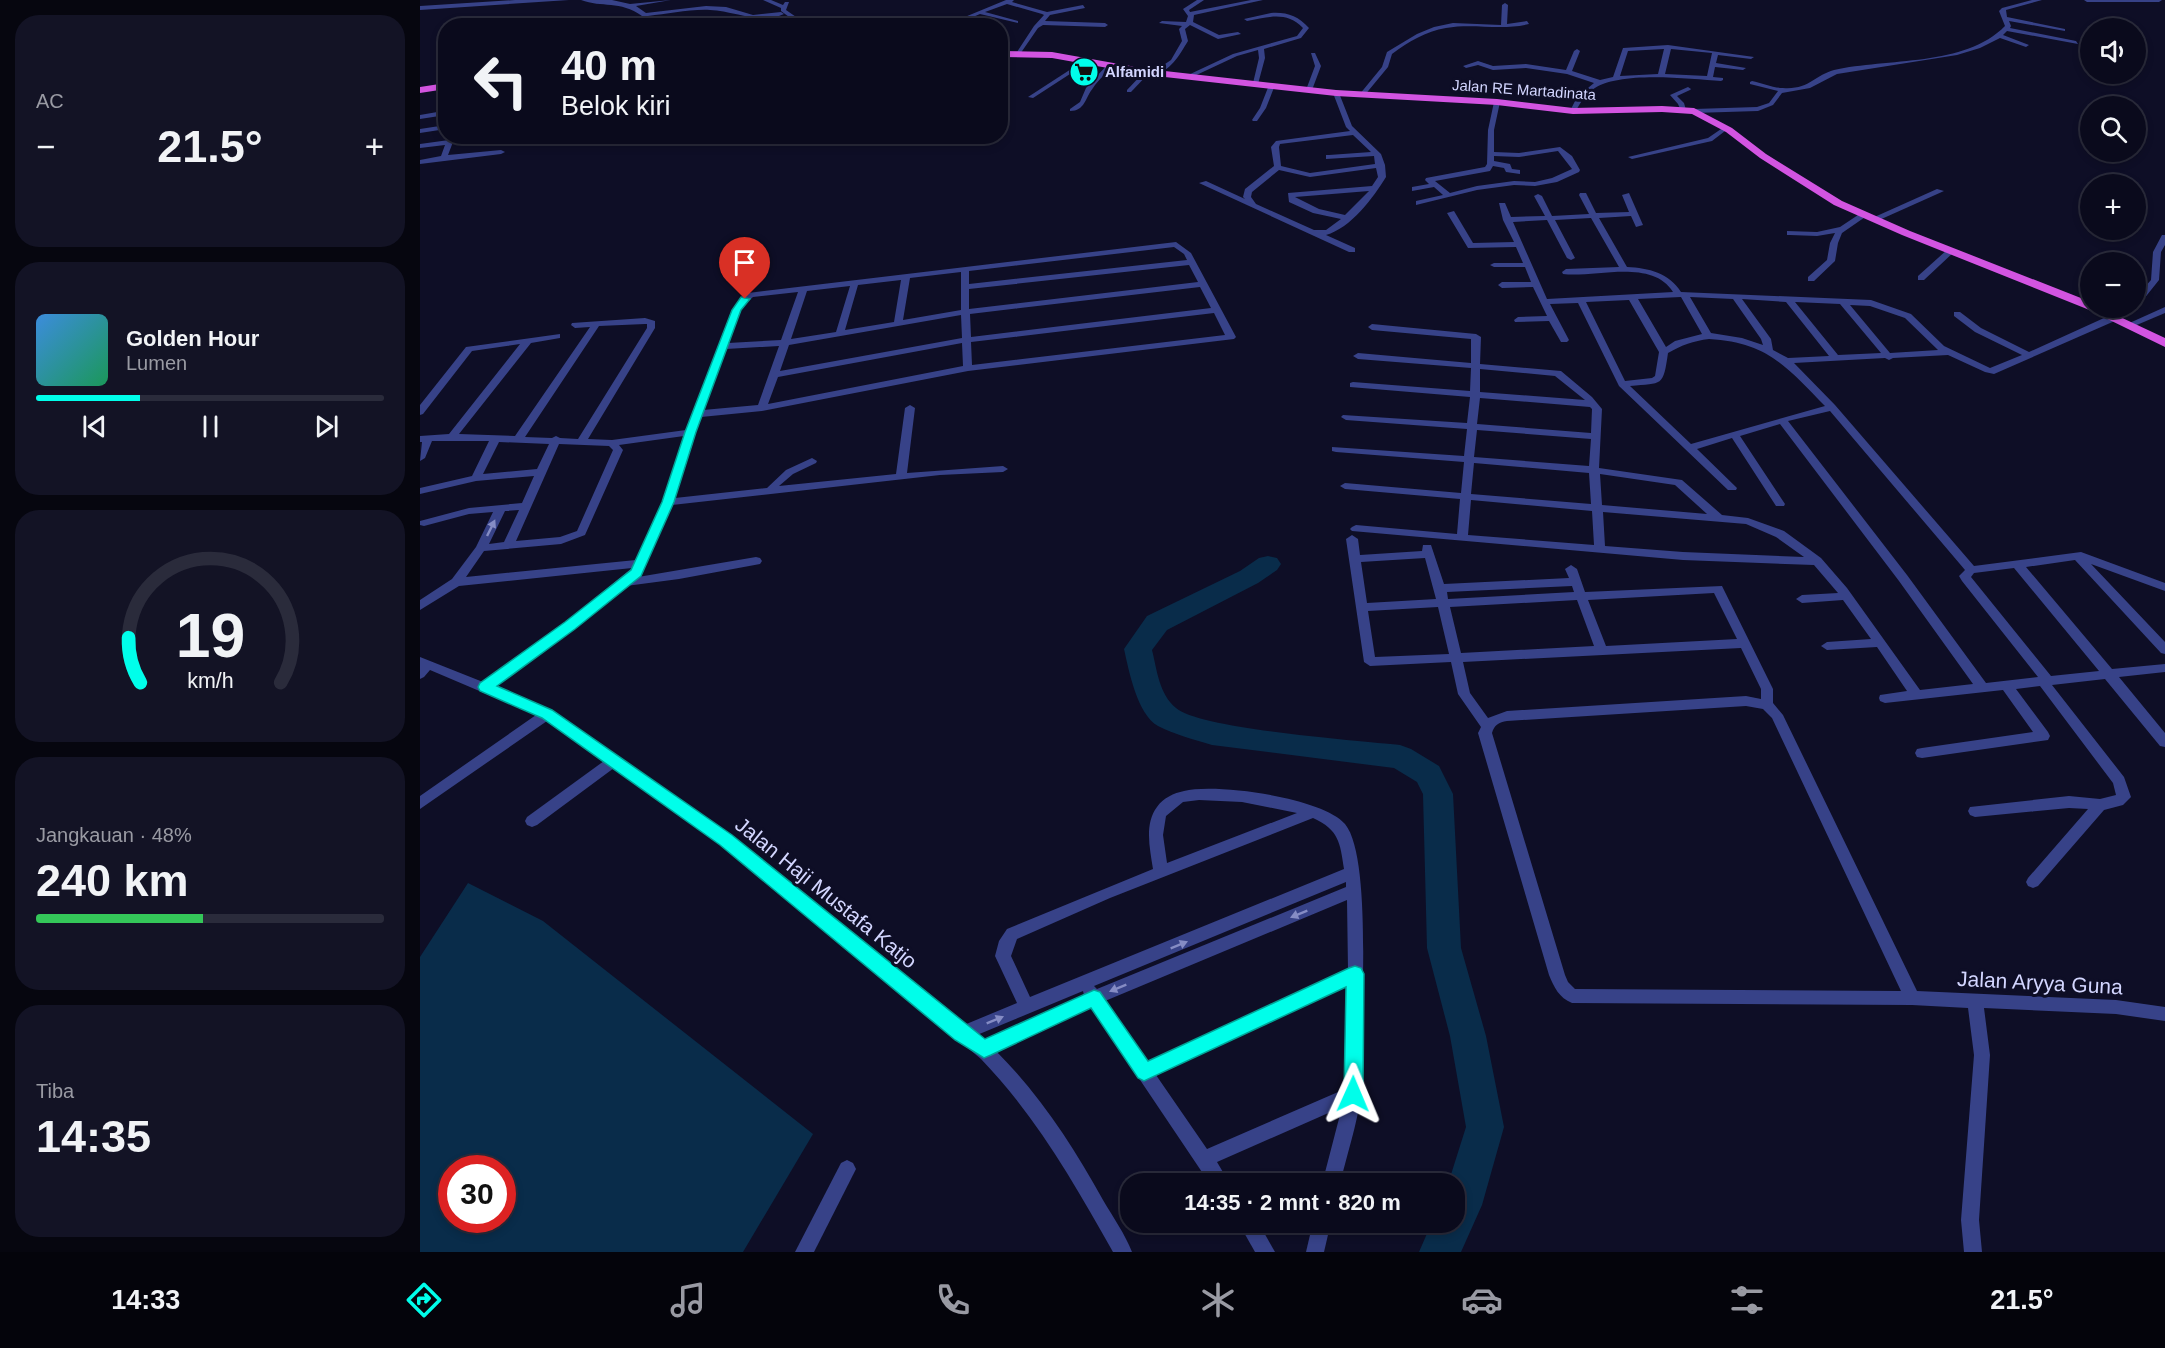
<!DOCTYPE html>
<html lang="id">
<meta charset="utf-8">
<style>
:root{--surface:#0a0a1c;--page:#131325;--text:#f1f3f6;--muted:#999aa3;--line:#2a2b3b;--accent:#00feea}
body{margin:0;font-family:Helvetica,sans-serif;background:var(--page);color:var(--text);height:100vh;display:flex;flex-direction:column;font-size:22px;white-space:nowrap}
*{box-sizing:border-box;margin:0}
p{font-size:20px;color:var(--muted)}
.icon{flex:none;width:33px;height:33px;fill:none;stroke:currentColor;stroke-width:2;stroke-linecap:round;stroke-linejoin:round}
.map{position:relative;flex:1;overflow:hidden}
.drawer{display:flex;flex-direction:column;gap:15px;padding:15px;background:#06060f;width:420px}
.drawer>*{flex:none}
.hud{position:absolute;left:18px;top:18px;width:570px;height:126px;border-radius:24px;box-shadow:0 3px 9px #0003,0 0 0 2px var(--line);background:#0a0a1c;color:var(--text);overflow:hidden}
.fabs{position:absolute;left:1660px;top:18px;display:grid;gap:12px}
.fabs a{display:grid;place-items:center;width:66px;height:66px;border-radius:50%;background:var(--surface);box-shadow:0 3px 9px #0003,0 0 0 2px var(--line);font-size:30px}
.speed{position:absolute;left:18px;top:1155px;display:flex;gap:12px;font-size:30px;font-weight:700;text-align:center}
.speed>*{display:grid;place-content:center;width:78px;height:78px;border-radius:50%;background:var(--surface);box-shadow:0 3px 9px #0003,0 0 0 2px var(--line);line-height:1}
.speed .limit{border:9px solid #d22;background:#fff;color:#111}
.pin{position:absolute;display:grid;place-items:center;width:51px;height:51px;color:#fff;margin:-62px -26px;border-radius:50% 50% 50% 0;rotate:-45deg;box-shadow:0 0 6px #0007}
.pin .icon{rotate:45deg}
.me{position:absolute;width:66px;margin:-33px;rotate:1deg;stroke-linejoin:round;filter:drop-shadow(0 0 4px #0008)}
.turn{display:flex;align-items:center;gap:21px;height:126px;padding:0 24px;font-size:27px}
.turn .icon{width:78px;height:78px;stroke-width:2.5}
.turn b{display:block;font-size:42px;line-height:51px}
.big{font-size:45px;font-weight:800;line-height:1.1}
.drawer .widget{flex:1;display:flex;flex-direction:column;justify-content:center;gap:9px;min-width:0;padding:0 21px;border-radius:24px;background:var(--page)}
.drawer .dial{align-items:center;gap:0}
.dial svg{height:156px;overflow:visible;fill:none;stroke:var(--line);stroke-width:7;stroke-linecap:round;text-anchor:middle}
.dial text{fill:var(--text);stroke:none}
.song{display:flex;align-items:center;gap:18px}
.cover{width:72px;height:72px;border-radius:9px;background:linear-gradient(135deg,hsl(210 70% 55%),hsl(150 70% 35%))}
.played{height:6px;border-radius:3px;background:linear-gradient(90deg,var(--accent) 30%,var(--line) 30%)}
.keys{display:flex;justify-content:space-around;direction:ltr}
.heat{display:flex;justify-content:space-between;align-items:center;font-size:33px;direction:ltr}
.charge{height:9px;border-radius:4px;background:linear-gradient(90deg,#34c759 48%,var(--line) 0)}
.trip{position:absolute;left:700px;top:1173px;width:345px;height:60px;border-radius:24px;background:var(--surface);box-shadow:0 3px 9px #0003,0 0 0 2px var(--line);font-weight:800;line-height:60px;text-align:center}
.tab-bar{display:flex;height:96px;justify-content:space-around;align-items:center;background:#04040b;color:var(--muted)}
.tab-bar .icon{width:42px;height:42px}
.tab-bar .active{color:var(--accent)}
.tab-bar b{font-size:27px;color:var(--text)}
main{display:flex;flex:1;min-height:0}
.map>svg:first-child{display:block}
.water{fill:#092c4a;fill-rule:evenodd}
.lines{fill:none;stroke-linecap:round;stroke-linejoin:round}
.river{fill:#092c4a;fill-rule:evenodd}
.minor{fill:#374288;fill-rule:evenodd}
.trunk{fill:#d254e1;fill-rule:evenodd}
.oneway{fill:#858cc4}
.route{fill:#00feea;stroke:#00a598;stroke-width:1.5}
.labels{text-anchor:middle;stroke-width:6;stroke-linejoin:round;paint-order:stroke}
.far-poi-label{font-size:15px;font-weight:bold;fill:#d3d6ff;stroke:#0e0e26;text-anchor:start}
.far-street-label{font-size:15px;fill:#d3d6ff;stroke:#0e0e26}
.near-street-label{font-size:21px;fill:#d3d6ff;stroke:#0e0e26}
</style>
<main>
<section class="drawer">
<div class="widget"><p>AC</p>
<div class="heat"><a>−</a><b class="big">21.5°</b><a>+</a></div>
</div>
<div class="widget">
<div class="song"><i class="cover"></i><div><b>Golden Hour</b><p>Lumen</p></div></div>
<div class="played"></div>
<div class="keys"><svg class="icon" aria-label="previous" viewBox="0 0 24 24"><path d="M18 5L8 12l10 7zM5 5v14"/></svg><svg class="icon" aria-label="pause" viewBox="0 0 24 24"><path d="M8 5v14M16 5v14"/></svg><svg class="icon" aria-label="next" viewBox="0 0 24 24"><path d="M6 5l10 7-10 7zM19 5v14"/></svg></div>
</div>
<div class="widget dial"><svg viewBox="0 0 100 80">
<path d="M14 69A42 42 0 1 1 86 69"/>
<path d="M14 69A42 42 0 0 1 8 46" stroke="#00feea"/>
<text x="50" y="56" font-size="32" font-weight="700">19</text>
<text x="50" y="72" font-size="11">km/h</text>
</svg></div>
<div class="widget"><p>Jangkauan · 48%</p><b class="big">240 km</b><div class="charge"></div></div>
<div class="widget"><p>Tiba</p><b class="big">14:35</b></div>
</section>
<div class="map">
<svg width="1745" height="1252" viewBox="0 0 1745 1252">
<rect width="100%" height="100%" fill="#0e0e26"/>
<path class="water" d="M48 883 123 921 393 1134 323 1252H0V957ZM32 1168H82V1220H32Z"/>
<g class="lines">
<path class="river" d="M848 556 857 558 861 564 857 570 838 583 747 630 732 650C737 670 739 694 756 708 779 729 941 741 980 745L991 749 1019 766 1033 794 1041 948 1066 1036 1084 1127 1062 1205 1041 1252H999L1012 1222H1035V1184H1028L1046 1127 1030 1036 1007 948 1003 794 997 782 974 768 792 745C775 740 754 734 738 726 717 714 709 671 704 649L727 616 820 571 839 558Z"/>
<g class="minor">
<polygon points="95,0 149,0 0,10 0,6"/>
<path d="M161 0H192L210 4 251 0 216 6 226 13 286 6 306 7 333 15 361 12 364 14C340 25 315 11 290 10 269 9 248 14 228 16V26H222V16C200 0 182 8 161 0Z"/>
<path d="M343 0H351L363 5 365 2H369L366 10 379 19 398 26C382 26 373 20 361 11V8Z"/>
<polygon points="586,0 594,0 592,2 627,12 663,5 665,8 630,15 625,21 685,23 688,25 685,27 623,25 618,28 598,57 595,55 614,26 624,15 622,14 587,4 565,12 598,21 598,23 560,14 532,26 523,26"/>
<path d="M777 0H784L769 10 770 12 831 0H843L774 15 773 22 799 35 818 32 821 34 798 39 770 25 765 29 768 41C760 54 750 73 733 74V72L751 60 762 41 759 29 762 26 739 23 742 21 766 22 768 16 763 9Z"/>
<path d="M1612 0H1622L1586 10 1587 17 1645 29V31L1589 21 1591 26 1590 28 1656 41 1658 44 1587 31 1583 35 1609 45 1606 47 1580 38 1560 48 1537 55 1417 74 1390 88 1362 93 1353 105 1338 111 1274 113 1271 111 1274 109 1337 107 1349 103 1358 91 1330 84V82L1332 81C1342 83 1353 88 1363 88 1389 90 1395 75 1414 70 1467 58 1545 67 1585 26L1579 11 1582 8Z"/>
<polygon points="1664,0 1742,0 1739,2 1667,2"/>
<path d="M1085 3 1088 5 1087 24 1107 21 1109 24C1081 31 1054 23 1026 28 1006 31 988 42 972 54L968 67 944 96 939 95 962 67 967 52 997 34 1014 27 1033 23 1081 25 1082 5Z"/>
<path d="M851 13C867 12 878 16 889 28L881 38 844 49 845 58 838 84 833 83 839 58 838 50 817 56 770 78H766V76L813 54 877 36 883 28C867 11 848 17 827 21L824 19Z"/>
<polygon points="581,32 584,34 583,35 580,36"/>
<path d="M1248 45 1334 57 1331 59 1298 55 1296 63 1326 68 1323 70 1295 67 1293 77 1303 78V80L1301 81C1268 79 1198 70 1172 90 1164 96 1160 104 1155 112L1153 113 1150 111 1157 97 1174 83 1147 74 1106 68 1073 70 1058 65 1046 68 1043 66 1058 61 1073 66 1106 64 1146 70 1154 51 1157 49 1160 51 1152 71 1180 80 1193 77 1203 48ZM1244 49 1238 74 1200 76 1208 51ZM1251 49 1292 53 1287 76 1245 74Z"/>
<polygon points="891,53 895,53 901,66 892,90 889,92 886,90 895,66"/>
<polygon points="665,60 670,61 613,98 608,97"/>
<path d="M688 64 693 65C687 73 678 80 673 88 665 98 665 111 650 111V109L660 102 666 88Z"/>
<polygon points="725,71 730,72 711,92 707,92 707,90"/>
<polygon points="852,83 855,85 846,108 837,121 833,121 832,120 840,108 849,85"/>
<polygon points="1268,87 1271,89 1270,90 1257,96 1264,103 1266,110 1261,111 1258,104 1250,95"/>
<path d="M916 91 919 93 932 126 961 154 965 165 966 177C953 198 931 228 906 235L935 248V252H929L779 183 786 181 825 199 823 197 825 189 854 166 851 147 856 141 930 131 926 127 913 93ZM933 135 951 152 909 155H906V159L954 156 955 164 890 173 861 166 859 147 860 144ZM956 168 958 177 952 186 868 193 869 202 893 213 921 219 906 230H894L836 204 831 197 832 192 859 170 890 177ZM949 191 925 215 899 209 875 197Z"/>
<polygon points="26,96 24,106 26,115 0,119 0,115 23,111 17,107"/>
<path d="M1077 100 1080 102 1074 130V152L1099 153 1140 147 1152 156 1160 170 1159 172 1137 182 1115 186 1094 185 1057 190 996 205V201L1023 195 1014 187 992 191V187L1009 184 1005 180 1006 178 1065 167 1067 164 1068 130 1074 102ZM1138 151 1152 169 1132 178 1115 182 1094 181 1057 186 1030 193 1015 181 1070 171 1073 166 1084 168 1086 172 1100 174V170L1092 169 1090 164 1074 161V156L1099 157Z"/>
<polygon points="26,125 26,129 0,133 0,129"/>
<polygon points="1304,127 1309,128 1292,141 1212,159 1208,157 1288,138"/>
<polygon points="29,140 33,142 28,155 81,150 85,152 81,154 0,164 0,160 21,156 25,145 0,148 0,144"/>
<polygon points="1517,189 1524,191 1457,221 1450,219"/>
<path d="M1160 193H1166L1176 213 1209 212 1202 195 1209 193 1223 225 1216 227 1211 216 1179 218 1207 267C1229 268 1249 273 1261 292L1451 300 1491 314 1524 346 1570 368 1602 355 1555 332 1534 316V312H1540L1561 328 1609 352 1706 308H1716L1697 320 1574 374 1565 372 1528 355 1473 358 1469 360 1465 358 1374 363 1415 405 1554 566 1661 552 1745 583V591L1671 564 1745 642V654L1741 653 1655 560 1606 567 1692 669 1745 664V672L1699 677 1745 733V747L1740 746 1685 679 1632 685 1704 777 1711 797 1703 805 1684 810 1618 886 1613 888 1608 886 1606 882 1608 878 1668 809 1649 808 1555 817 1550 815 1548 811 1550 807 1649 796 1680 799 1696 795 1693 783 1620 686 1596 689 1628 732 1630 736 1628 740 1502 758 1497 757 1495 753 1497 749 1502 748 1613 732 1583 690 1465 703 1460 701 1459 698 1460 695 1487 691 1457 647 1407 650 1401 646 1407 642 1451 639 1423 600 1382 603 1376 599 1382 595 1418 593 1394 565 1263 560 932 531 930 529 932 527 936 525 1037 534 1040 499 925 489 920 486 925 483 1041 493 1044 462 916 452 912 451V447L1044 456 1047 429 926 420 921 417 923 415 1047 423 1050 397 930 387V383L933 382 1050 391 1051 368 938 359 933 356 938 353 1051 363V339L952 330 948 327 952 324 1056 334 1061 337 1060 364 1141 371 1172 397 1182 409 1179 468 1262 480 1302 515 1328 518 1364 531 1401 558 1427 588 1500 690 1553 684 1479 581 1360 424 1320 436 1365 504 1364 506H1356L1312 438 1277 449 1317 488 1316 490H1308L1199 386 1158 303 1130 304 1149 340 1147 342H1141L1129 321 1095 322 1094 320 1098 317 1127 316 1113 287 1082 288 1078 285 1082 282H1111L1105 267H1074L1070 265 1074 263H1103L1096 247 1048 248 1027 213 1034 211 1053 243 1094 242 1083 220 1079 203H1085L1091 217 1125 216 1114 196 1118 194 1122 196 1132 216 1169 214 1159 195ZM1171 218 1199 267 1146 269 1142 272 1143 274C1175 278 1232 258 1253 292L1127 299 1093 222 1127 220 1147 258 1151 260 1155 258 1135 220ZM1261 297 1282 334 1255 341 1246 347 1218 299ZM1270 297 1313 299 1341 339 1343 345 1322 338 1291 333ZM1322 299 1366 302 1409 356 1368 358 1353 350 1351 339ZM1209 300 1239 352 1235 376 1232 378 1205 381 1166 302ZM1375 302 1420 304 1461 353 1418 355ZM1430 305 1450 306 1485 318 1518 350 1470 353ZM1289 339C1347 342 1367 367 1405 406L1271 444 1210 386C1243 383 1243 387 1248 353 1262 345 1273 341 1289 339ZM1060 369 1135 376 1165 400 1060 392ZM1060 398 1170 407 1172 409 1171 433 1057 424ZM1410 411 1545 570 1539 576 1542 581 1618 677 1566 683 1487 575 1368 421ZM1057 430 1171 439 1169 466 1054 457ZM1054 463 1169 473 1171 504 1051 494ZM1180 474 1255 485 1287 514 1182 505ZM1051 500 1172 511 1174 545 1048 535ZM1183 512 1326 524 1356 537 1384 557 1263 552 1185 546ZM1594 568 1679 671 1631 676 1551 577 1554 573Z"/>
<polygon points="1441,213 1448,215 1422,233 1418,243 1415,261 1394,281 1388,281 1388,277 1407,260 1410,243 1415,233 1397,236 1370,235 1367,235 1367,231 1397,232 1420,227"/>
<polygon points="1742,235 1745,235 1745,245 1741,252 1739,280 1719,305 1716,306 1716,297 1731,280 1733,252"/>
<path d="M756 242 771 253 816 337 814 339 548 371 342 411 281 417 255 498 347 488 366 470 392 458 397 461 396 463 373 474 359 486 476 474 485 408 490 405 495 408 487 473 583 466 588 469 583 472 520 475 252 505 222 572 218 577 336 557 340 558 342 561 340 564 259 579 206 586 154 628 74 687 132 711 340 858 544 1025 597 1003 575 956 579 941 587 929 733 869C730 849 724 824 737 807 743 798 754 793 764 791 797 783 903 798 925 824 950 854 942 990 942 1031 942 1053 945 1074 941 1095 937 1125 927 1154 920 1184H902L922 1107 797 1162 810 1184H790L671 1007 576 1051C620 1095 653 1146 683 1200 693 1217 705 1234 712 1252H693C654 1183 616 1116 561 1059L330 866 194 768 117 825 112 827 107 825 105 821 107 817 184 761 127 721 0 809V796L116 715 10 670 4 677 0 679V657L63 682 146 622 212 568 39 586 0 610V600L32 579 56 547 73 512 49 514 4 526 0 525V521L49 508 102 503 114 476 56 481 0 494V488L52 476 69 441H12L5 458 0 461 2 442H0V436L29 434 100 344 52 351 3 414 0 415V405L46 347 140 334V338L111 343 39 434 95 436 170 327 155 328 151 325 152 323 225 318 235 321V328L168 439 192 440 266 430 312 310 322 297 328 293ZM754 247 764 254 767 260 549 284V271ZM769 265 778 282 549 309V289ZM541 272V310L483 320 490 278ZM481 280 474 322 425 330 438 285ZM430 286 416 332 371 339 387 291ZM780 287 791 308 551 337 550 314ZM378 292 361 340 308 343C314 327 318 308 333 297ZM794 313 805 335 552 365 551 342ZM541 315 542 338 360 371 369 345ZM225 324H227V328L158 439 140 438 136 436 132 438 105 437 179 326ZM542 343 543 366 348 404 358 377ZM359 346 338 405 283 410 306 349ZM264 436 243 502 216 560 46 577 64 551 141 544 165 535 203 450 199 445ZM79 442 129 444 117 469 63 474ZM139 444 189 446 193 450 157 531 140 537 96 541ZM99 510 84 542 69 544 85 511ZM779 800 822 802 877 813 747 863 743 835 746 816 763 802ZM893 818C919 830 920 842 924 869L610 997 591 956 597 939 690 898ZM926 882V887L677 989 674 986ZM927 900 928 970 727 1062 685 1001ZM927 985 925 1089 787 1149 736 1075ZM663 991 664 995 564 1041 557 1035Z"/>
<polygon points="1528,249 1535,251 1504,280 1498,280 1498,276"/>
<polygon points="1745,307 1745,313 1712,327 1709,328 1705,325"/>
<path d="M932 535 938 539 940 555 1002 551 1003 545H1011L1024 584 1149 578 1145 569 1151 565 1157 569 1165 592 1302 586 1353 689V703L1363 715 1497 991 1696 1000 1745 1007V1021L1696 1014 1564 1008 1570 1055 1559 1220 1562 1252H1544L1541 1220 1554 1055 1548 1008 1492 1005 1152 1003C1139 998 1134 987 1129 975L1058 733 1061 727 1038 694 1031 662 950 666 944 662 926 539ZM1005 558 1016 599 947 603 941 562ZM1152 586 1154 592 1028 599 1027 592ZM1294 593 1317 639 1186 646 1168 600ZM1157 600 1174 646 1041 653 1030 607ZM1018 607 1029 654 955 657 948 611ZM1321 648 1341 689V699L1326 696 1087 711 1068 718 1050 693 1043 662ZM1326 706 1343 709 1352 718 1481 991 1155 989 1148 982 1145 975 1072 733C1074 725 1079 722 1087 721Z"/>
<polygon points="427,1160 433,1163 436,1169 394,1252 375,1252 421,1163"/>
<polygon points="818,1222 838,1222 855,1252 835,1252"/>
<polygon points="893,1222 911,1222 904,1252 886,1252"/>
</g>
<g class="trunk">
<polygon points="580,51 632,52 727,69 916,90 1077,99 1153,108 1242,106 1274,108 1312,128 1346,154 1422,201 1490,231 1671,302 1671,308 1681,308 1745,338 1745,347 1667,309 1482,235 1414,205 1340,158 1306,132 1272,114 1242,112 1153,114 1077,105 916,96 727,75 632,58 580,57"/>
<polygon points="26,83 26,89 0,93 0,87"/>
</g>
</g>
<defs><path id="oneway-solid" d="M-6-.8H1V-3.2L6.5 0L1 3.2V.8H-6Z" transform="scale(1.5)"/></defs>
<g class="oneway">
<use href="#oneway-solid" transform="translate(71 528) rotate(-64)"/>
<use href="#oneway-solid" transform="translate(879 914) rotate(158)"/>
<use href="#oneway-solid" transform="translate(759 945) rotate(-22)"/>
<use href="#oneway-solid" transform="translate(698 988) rotate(158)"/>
<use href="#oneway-solid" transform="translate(575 1020) rotate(-22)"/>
</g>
<polygon class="route" points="321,297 330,299 321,310 276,432 254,502 221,576 155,629 77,686 132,710 312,835 565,1039 674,990 680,992 728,1061 929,968 935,966 941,968 944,974 943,1094 940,1100 933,1103 926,1100 924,1094 926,987 724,1081 718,1078 671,1008 571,1055 564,1058 535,1040 300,845 122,718 60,691 58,687 60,683 145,622 211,570 242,502 265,432 312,310"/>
<defs>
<g id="supermarket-disc" transform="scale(1.5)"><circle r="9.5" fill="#00feea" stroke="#0e0e26"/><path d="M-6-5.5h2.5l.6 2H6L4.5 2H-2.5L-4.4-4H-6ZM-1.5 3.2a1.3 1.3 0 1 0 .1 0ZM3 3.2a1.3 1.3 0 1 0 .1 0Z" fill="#111"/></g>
</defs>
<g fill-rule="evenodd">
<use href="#supermarket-disc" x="664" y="72"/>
</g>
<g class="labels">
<g class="far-poi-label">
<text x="685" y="77">Alfamidi</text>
</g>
<g class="far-street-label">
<text transform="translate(1104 90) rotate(4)" y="5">Jalan RE Martadinata</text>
</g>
<g class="near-street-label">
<text transform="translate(406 893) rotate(39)" y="7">Jalan Haji Mustafa Katjo</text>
<text transform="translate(1620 983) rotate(3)" y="7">Jalan Aryya Guna</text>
</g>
</g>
</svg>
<div class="fabs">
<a><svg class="icon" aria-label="sound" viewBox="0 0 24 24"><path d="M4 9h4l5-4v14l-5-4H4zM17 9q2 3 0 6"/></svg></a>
<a><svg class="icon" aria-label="search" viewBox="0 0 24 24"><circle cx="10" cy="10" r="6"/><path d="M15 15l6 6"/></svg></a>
<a>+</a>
<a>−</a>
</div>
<div class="speed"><div class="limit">30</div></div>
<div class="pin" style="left:325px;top:299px;background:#d93025"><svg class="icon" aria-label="arrive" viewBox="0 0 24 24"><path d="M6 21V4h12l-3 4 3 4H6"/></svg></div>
<svg class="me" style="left:933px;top:1094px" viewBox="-20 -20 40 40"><path d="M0-17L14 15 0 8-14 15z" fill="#00feea" stroke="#fff" stroke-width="4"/></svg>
<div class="trip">14:35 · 2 mnt · 820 m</div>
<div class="hud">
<div class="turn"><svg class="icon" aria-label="left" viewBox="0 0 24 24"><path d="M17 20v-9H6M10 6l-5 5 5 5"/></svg><div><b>40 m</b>Belok kiri</div></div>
</div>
</div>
</main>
<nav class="tab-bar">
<b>14:33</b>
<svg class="icon active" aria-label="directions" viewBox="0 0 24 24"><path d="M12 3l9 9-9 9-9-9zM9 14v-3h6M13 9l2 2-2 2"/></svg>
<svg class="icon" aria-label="music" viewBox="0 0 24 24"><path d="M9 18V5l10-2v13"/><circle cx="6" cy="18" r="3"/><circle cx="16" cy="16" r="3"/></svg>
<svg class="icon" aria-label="phone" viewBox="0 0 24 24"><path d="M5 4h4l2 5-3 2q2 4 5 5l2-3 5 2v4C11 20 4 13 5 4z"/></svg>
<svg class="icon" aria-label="climate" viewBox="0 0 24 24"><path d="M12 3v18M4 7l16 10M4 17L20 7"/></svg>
<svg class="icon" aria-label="car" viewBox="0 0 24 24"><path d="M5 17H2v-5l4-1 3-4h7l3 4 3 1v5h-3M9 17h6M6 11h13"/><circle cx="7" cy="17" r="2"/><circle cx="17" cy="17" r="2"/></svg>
<svg class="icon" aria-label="filters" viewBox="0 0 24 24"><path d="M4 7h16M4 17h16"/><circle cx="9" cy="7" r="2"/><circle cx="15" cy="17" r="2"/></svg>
<b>21.5°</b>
</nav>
